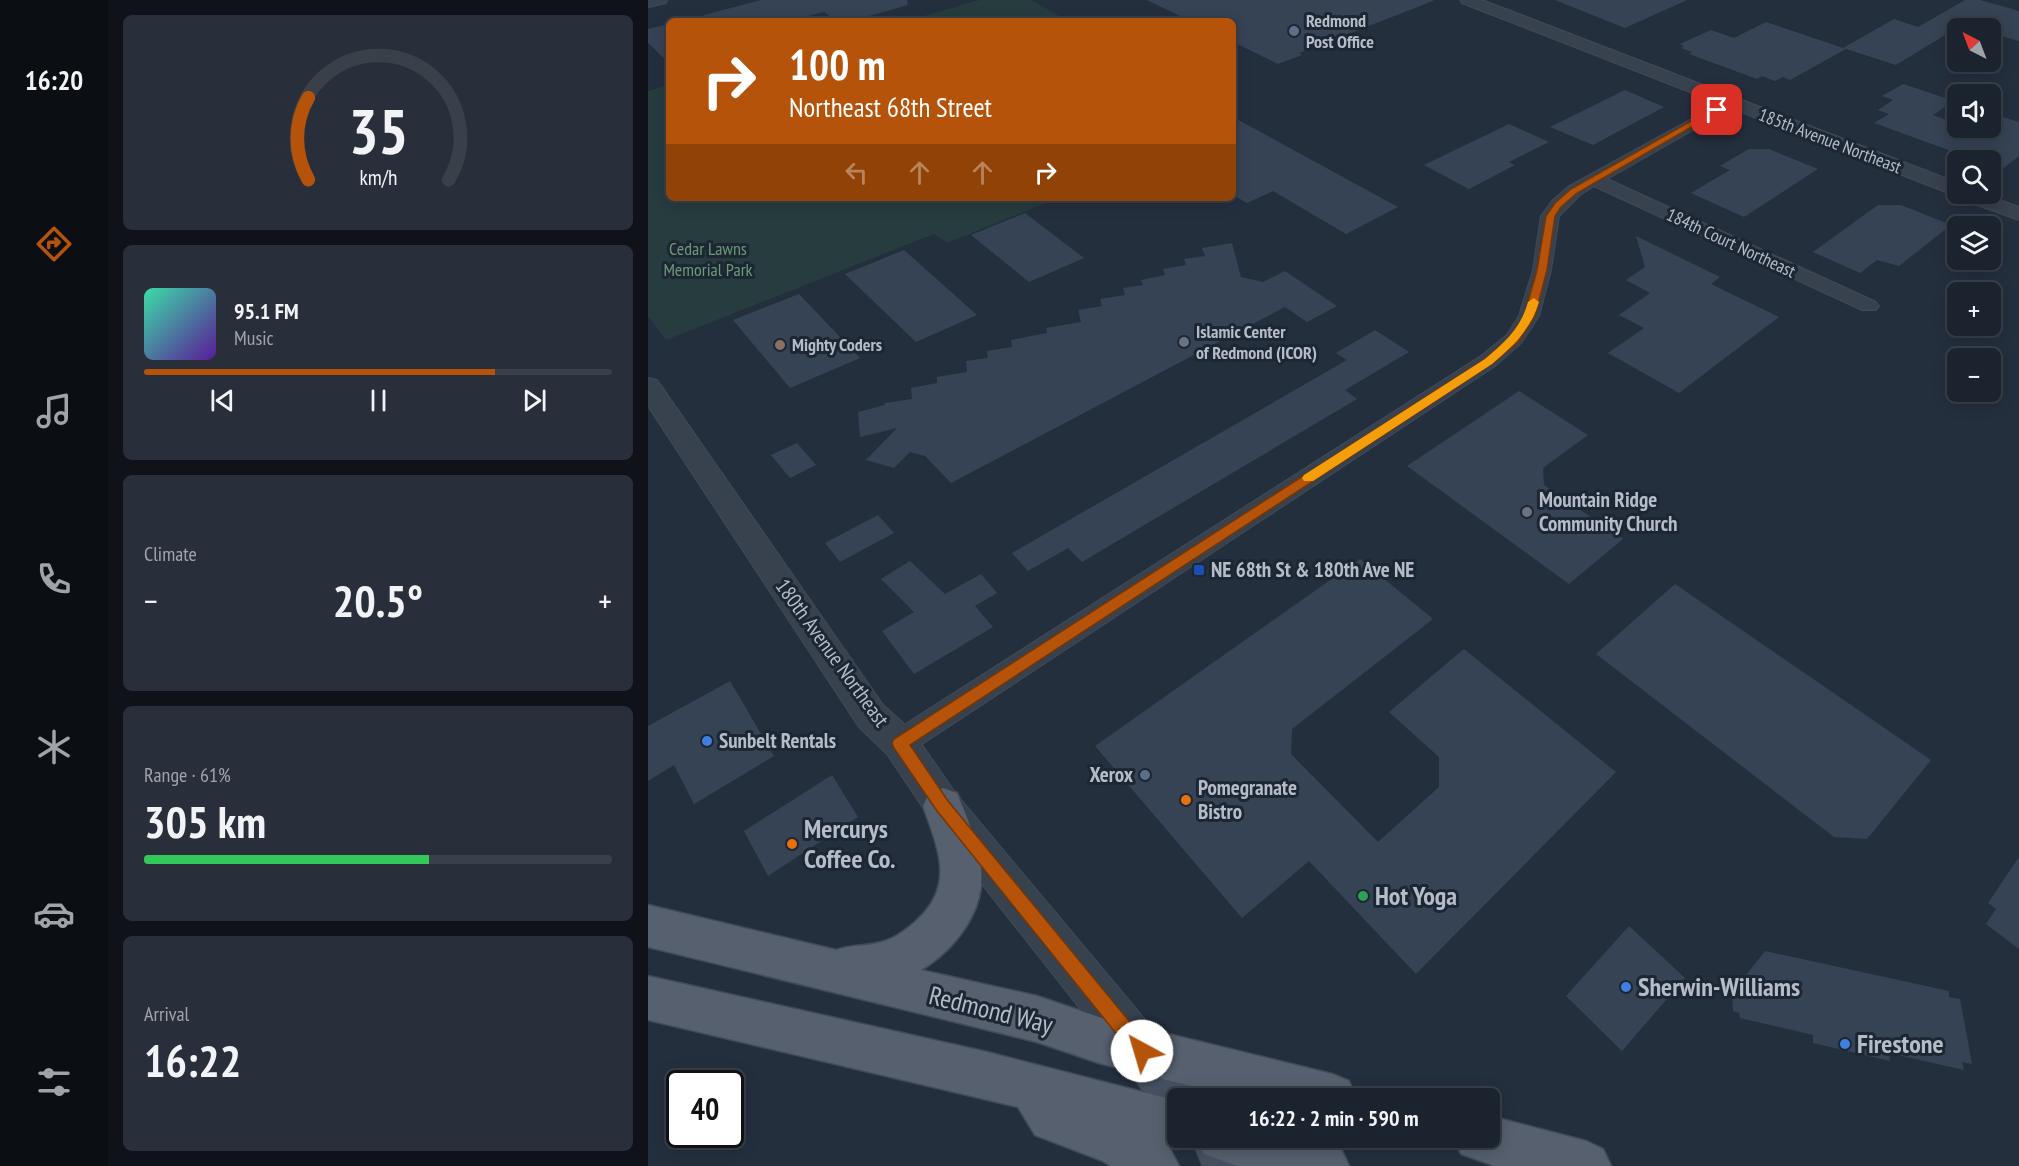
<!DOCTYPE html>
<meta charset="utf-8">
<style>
:root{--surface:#1b232e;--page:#282f3a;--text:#f1f3f6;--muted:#a0a4aa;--line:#39404a;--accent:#b45309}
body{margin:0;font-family:"PT Sans Narrow",sans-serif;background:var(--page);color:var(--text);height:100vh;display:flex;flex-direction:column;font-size:22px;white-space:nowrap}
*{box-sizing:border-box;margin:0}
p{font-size:20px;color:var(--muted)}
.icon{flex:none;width:33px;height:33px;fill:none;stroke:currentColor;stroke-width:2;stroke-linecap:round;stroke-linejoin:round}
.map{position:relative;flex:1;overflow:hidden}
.sheet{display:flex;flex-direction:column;gap:15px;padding:15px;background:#0f1319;width:540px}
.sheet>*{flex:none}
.guide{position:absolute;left:18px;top:18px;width:570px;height:183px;border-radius:9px;box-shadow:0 3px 15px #0003,0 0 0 2px var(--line);background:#b45309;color:#fff;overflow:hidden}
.needle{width:39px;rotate:318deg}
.buttons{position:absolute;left:1299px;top:18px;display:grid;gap:12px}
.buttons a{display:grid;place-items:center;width:54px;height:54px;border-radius:9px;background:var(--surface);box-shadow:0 3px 15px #0003,0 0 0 2px var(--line);font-size:30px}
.speed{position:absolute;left:18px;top:1070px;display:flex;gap:12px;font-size:30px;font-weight:700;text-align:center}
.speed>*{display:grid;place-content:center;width:78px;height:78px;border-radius:50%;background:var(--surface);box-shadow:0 3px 15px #0003,0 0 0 2px var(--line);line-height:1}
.speed .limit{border:3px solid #111;border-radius:9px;background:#fff;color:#111}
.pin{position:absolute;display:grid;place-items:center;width:51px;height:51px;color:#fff;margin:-26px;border-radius:12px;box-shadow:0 3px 9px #0006}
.me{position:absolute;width:66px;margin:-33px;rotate:321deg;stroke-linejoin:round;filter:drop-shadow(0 0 4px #0008)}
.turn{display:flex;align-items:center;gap:21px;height:126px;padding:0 24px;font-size:27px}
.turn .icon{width:78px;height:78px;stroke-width:2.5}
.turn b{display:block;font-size:42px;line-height:51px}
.lanes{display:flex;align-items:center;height:57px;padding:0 24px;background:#0003;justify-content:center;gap:30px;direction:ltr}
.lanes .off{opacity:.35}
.big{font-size:45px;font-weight:600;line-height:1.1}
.sheet .card{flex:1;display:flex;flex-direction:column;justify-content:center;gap:9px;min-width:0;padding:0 21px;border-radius:9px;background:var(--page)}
.sheet .dial{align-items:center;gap:0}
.dial svg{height:156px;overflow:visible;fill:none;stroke:var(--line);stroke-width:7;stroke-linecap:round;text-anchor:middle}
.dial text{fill:var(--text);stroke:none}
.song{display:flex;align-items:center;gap:18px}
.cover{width:72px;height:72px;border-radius:9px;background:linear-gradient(135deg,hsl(160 70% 55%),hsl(270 70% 35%))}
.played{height:6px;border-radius:3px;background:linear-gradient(90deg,var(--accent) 75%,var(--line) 75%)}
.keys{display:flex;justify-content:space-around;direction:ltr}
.heat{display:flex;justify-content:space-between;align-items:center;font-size:33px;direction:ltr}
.charge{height:9px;border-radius:4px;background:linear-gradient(90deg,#34c759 61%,var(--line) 0)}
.trip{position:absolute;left:519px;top:1088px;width:333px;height:60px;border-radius:9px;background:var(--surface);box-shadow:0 3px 15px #0003,0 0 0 2px var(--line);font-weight:600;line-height:60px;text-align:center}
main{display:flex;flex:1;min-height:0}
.tab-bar{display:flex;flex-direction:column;width:108px;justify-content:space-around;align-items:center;background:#0b0e12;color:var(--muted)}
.tab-bar .icon{width:42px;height:42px}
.tab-bar .on{color:var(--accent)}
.tab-bar b{font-size:27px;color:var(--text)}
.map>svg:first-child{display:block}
.green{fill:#263c3f}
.building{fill:#364354}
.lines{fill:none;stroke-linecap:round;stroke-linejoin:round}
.minor-casing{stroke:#414a57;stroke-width:2}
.tertiary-casing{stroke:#414a57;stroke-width:2}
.secondary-casing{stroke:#414a57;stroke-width:3}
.primary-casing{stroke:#414a57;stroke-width:3}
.minor{fill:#38414e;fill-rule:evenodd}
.tertiary{fill:#38414e;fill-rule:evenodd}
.secondary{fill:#465061;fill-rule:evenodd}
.primary{fill:#56606e;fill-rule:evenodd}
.route{fill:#b45309;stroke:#753606;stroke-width:1.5}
.slow{fill:#f59e0b}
.service-dot{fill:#5c6f8a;stroke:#1d2633;stroke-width:2}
.worship-dot{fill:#6b7280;stroke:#1d2633;stroke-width:2}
.education-dot{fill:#8d6e63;stroke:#1d2633;stroke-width:2}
.transit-dot{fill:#1a4fb4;stroke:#1d2633;stroke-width:2}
.shop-dot{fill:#3f7fe0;stroke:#1d2633;stroke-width:2}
.food-dot{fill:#e8710a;stroke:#1d2633;stroke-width:2}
.leisure-dot{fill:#2e9e5b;stroke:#1d2633;stroke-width:2}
.labels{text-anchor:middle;stroke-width:6;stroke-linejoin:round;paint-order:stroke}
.far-poi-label{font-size:18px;font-weight:bold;fill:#b4bcc9;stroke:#1d2633;text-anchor:start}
.far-street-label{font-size:18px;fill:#b4bcc9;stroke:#1d2633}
.far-park-label{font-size:18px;fill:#6b9a76;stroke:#1d2633}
.poi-label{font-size:21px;font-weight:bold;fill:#b4bcc9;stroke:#1d2633;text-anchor:start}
.street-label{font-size:21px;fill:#b4bcc9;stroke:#1d2633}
.near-poi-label{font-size:26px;font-weight:bold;fill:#b4bcc9;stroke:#1d2633;text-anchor:start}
.near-street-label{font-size:26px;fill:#b4bcc9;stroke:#1d2633}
</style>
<main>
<nav class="tab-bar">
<b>16:20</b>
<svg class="icon on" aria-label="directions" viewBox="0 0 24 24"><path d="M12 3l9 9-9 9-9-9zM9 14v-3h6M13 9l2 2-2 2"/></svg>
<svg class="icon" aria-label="music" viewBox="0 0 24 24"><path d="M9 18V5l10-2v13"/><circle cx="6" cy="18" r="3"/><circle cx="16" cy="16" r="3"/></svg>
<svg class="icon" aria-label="phone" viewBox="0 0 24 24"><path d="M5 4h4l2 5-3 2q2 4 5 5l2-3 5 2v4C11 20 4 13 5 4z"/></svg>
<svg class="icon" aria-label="climate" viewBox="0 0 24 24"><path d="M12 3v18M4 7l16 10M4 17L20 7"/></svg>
<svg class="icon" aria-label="car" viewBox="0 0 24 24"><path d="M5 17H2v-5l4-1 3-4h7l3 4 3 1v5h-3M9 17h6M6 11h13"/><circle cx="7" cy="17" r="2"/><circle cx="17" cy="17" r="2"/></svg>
<svg class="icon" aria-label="filters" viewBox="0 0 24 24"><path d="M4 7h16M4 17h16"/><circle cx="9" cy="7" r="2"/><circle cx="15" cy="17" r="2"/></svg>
</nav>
<section class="sheet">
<div class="card dial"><svg viewBox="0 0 100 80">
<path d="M14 69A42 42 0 1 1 86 69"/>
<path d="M14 69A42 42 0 0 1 14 27" stroke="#b45309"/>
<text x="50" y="56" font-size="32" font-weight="700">35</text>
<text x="50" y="72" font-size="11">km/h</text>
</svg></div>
<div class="card">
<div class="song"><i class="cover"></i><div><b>95.1 FM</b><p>Music</p></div></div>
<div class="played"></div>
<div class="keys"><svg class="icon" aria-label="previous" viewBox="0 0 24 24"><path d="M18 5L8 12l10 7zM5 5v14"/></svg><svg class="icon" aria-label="pause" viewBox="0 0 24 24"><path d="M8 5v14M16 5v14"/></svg><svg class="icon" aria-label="next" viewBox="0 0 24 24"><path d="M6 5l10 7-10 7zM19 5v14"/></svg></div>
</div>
<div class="card"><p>Climate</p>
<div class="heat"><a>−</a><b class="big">20.5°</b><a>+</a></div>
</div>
<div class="card"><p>Range · 61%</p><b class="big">305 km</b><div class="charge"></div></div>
<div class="card"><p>Arrival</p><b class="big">16:22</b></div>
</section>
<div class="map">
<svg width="1371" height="1166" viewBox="0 0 1371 1166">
<rect width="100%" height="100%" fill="#242f3e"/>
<g class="green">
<polygon points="331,0 383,0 421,21 259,21"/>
<polygon points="21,85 21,198 410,198 299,243 286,234 18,340 0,316 0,91"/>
</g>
<g class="building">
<polygon points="113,0 259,0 260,5 204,21 188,21 176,12 142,21 56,21 56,15"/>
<polygon points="499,0 785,0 785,1 651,53 654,55 630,64 585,42 585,21 542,21"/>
<polygon points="907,0 1039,0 977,28"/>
<polygon points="1317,0 1332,0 1371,11 1371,41 1342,33 1342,28 1329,28 1315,24 1248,65 1195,48 1246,19 1270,27"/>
<polygon points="1118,22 1198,49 1142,80 1135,77 1127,81 1114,76 1109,79 1041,54 1044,52 1033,48 1036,46 1032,44 1063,30 1086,38"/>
<polygon points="21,24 21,63 0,43 0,29"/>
<polygon points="1255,84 1306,101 1285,115 1310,124 1310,128 1342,128 1342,113 1371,122 1371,156 1353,170 1342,166 1342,160 1328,160 1226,123 1241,114 1230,110 1245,100 1234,96"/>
<polygon points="977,90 1016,107 945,145 902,127"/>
<polygon points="585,117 750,207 698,234 625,191 599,203 585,195"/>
<polygon points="861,124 901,142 861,162 867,165 821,189 776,165"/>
<polygon points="1101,149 1121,149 1170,169 1096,217 1043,193 1082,170 1072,166"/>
<polygon points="1230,205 1253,205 1303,225 1251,266 1229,260 1212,273 1165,252"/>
<polygon points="377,213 436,258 381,282 323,235"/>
<polygon points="988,236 1072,277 1063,284 1131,317 1031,393 960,353 996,328 971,315 1002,293 978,280 997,267"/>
<polygon points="584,243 593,277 615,282 637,271 689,306 659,322 637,307 303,483 277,456 262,452 246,468 218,460 249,428 212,437 210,412 237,405 237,403 264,399 263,388 289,383 289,377 319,372 318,361 340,358 339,351 364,347 363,340 399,333 398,328 433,322 430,310 454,306 452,299 477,295 475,288 495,285 493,280 517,275 515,269 538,265 536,259 557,256 554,248"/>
<polygon points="256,250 329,315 268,342 197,274"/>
<polygon points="151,294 212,358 142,388 85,320"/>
<polygon points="727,330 761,352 697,390 709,399 434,562 420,548 380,571 364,553 699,360 688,353"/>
<polygon points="871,391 940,435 895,468 896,485 975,539 921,584 759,466"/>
<polygon points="149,443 168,465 142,478 123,455"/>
<polygon points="230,515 246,533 192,562 177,543"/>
<polygon points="712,559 785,619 644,729 643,754 730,842 791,787 791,757 741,712 816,649 968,772 768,974 661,861 594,918 447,746"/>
<polygon points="262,561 297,594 333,574 349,593 327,606 345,627 266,674 234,631 266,612 233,579"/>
<polygon points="1027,584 1283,760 1219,839 1186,837 948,654"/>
<polygon points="82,681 126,756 46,804 26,765 0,781 0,726"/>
<polygon points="184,775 210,817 120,876 96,831"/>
<polygon points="1371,857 1371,949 1338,924 1348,909 1340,903"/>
<polygon points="981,926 1037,978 974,1051 918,996"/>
<polygon points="1117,951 1301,991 1301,997 1312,999 1324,1064 1314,1062 1316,1070 1241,1053 1242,1061 1165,1043 1165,1035 1092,1018 1091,1013 1085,1011 1084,993"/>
</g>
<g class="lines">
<g class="minor-casing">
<g id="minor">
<polygon points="0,0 19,0 18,3 0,7"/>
<polygon points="1082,98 1090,103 1087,106 959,179 1228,302 1231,306 1228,310 1214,310 946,186 932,195 911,216 903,270 891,316 873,343 847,366 262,752 252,756 242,752 238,743 242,734 833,356 859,335 871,316 885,270 893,216 904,201 920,187"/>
</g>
</g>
<g class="tertiary-casing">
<g id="tertiary">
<polygon points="812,0 834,0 1310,183 1310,194 1335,194 1371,207 1371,220 1310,198 1308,196 814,3"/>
<polygon points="0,378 9,380 235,705 265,732 308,794 510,1035 516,1051 510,1067 494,1073 478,1067 282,818 239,754 211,727 0,406"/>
</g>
</g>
<g class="secondary-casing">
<g id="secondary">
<path d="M494 1028C521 1039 546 1071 558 1098H530V1120C507 1110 480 1074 471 1051L478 1035Z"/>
<polygon points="543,1137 593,1137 606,1166 555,1166"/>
</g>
</g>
<g class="primary-casing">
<g id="primary">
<path d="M295 788 309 793C319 817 330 842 333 868 338 910 307 950 273 970L389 996 451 1017 684 1074 701 1081 708 1098H590L451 1063 389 1042 0 947V905L188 950C204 944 221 947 237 941 249 937 259 929 268 921 308 885 290 849 275 806L281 793Z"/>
<polygon points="0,976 339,1052 530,1101 530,1137 661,1137 693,1149 701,1166 589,1166 556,1154 549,1138 547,1142 530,1149 521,1147 531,1166 463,1166 455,1161 387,1135 370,1107 0,1020"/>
<polygon points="842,1116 938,1141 955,1149 963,1166 847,1166 813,1154 806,1137 842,1137"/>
</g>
</g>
<use href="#minor" class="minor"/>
<use href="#tertiary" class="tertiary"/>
<use href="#secondary" class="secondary"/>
<use href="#primary" class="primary"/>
</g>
<polygon class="route" points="1066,108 1073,110 929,193 913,207 907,216 899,270 887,316 870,342 844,364 262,745 300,801 500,1044 503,1051 500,1057 494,1060 487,1057 289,811 246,748 244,743 246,739 837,359 862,337 876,316 889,270 898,216 907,203 923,189"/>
<path class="slow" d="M886 298 891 302C883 329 865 346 844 364L665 481H656L654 478 656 475 837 359C857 342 873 328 880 302Z"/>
<g class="service-dot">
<circle cx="646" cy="31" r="6"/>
<circle cx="497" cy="775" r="6"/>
</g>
<g class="worship-dot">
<circle cx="536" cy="342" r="6"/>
<circle cx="879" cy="512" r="6"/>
</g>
<circle class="education-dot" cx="132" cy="345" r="6"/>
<rect class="transit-dot" x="545" y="564" width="12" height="12" rx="3"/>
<g class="shop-dot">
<circle cx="59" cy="741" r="6"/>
<circle cx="978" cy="987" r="6"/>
<circle cx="1197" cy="1044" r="6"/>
</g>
<g class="food-dot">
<circle cx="538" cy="800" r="6"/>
<circle cx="144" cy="844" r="6"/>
</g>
<circle class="leisure-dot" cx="715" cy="896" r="6"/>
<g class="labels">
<g class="far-poi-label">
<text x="658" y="27">Redmond<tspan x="658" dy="21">Post Office</tspan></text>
<text x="548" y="338">Islamic Center<tspan x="548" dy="21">of Redmond (ICOR)</tspan></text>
<text x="144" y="351">Mighty Coders</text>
</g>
<g class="far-street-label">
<text transform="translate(1182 141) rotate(21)" y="6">185th Avenue Northeast</text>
<text transform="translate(1083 243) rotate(25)" y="6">184th Court Northeast</text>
</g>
<g class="far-park-label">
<text x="60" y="255">Cedar Lawns<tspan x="60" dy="21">Memorial Park</tspan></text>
</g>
<g class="poi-label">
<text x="891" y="507">Mountain Ridge<tspan x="891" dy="24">Community Church</tspan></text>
<text x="563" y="577">NE 68th St &amp; 180th Ave NE</text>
<text x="71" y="748">Sunbelt Rentals</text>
<text x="485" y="782" text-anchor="end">Xerox</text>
<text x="550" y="795">Pomegranate<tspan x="550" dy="24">Bistro</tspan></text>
</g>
<g class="street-label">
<text transform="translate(184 653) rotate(54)" y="7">180th Avenue Northeast</text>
</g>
<g class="near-poi-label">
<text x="156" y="838">Mercurys<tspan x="156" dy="30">Coffee Co.</tspan></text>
<text x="727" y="905">Hot Yoga</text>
<text x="990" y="996">Sherwin-Williams</text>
<text x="1209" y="1053">Firestone</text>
</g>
<g class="near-street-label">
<text transform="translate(343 1010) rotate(14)" y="9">Redmond Way</text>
</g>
</g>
</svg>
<div class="buttons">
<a><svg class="needle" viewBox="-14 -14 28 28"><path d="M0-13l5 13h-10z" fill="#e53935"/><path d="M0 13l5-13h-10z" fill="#a0a4aa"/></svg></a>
<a><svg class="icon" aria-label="sound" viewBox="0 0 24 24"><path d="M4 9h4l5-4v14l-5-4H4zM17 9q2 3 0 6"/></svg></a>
<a><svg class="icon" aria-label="search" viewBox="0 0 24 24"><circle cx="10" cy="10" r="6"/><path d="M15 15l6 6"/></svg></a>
<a><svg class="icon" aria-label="layers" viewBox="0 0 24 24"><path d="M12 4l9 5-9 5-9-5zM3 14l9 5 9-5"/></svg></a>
<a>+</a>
<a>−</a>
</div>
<div class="speed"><div class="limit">40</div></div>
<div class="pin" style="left:1069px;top:110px;background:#d93025"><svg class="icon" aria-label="arrive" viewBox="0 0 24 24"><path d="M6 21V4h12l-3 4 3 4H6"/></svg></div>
<svg class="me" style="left:494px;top:1051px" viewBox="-20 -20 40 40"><circle r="19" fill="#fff"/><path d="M0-13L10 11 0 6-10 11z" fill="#b45309"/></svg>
<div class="trip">16:22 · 2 min · 590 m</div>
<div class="guide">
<div class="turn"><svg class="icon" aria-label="right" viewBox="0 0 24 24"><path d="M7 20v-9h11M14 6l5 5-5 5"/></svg><div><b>100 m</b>Northeast 68th Street</div></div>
<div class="lanes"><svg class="icon off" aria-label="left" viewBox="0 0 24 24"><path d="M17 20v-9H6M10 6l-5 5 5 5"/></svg><svg class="icon off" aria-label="ahead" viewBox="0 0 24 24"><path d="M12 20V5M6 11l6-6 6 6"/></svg><svg class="icon off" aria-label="ahead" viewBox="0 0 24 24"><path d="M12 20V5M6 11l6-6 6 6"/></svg><svg class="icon" aria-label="right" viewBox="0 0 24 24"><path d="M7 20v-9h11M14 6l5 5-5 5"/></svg></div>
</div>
</div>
</main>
